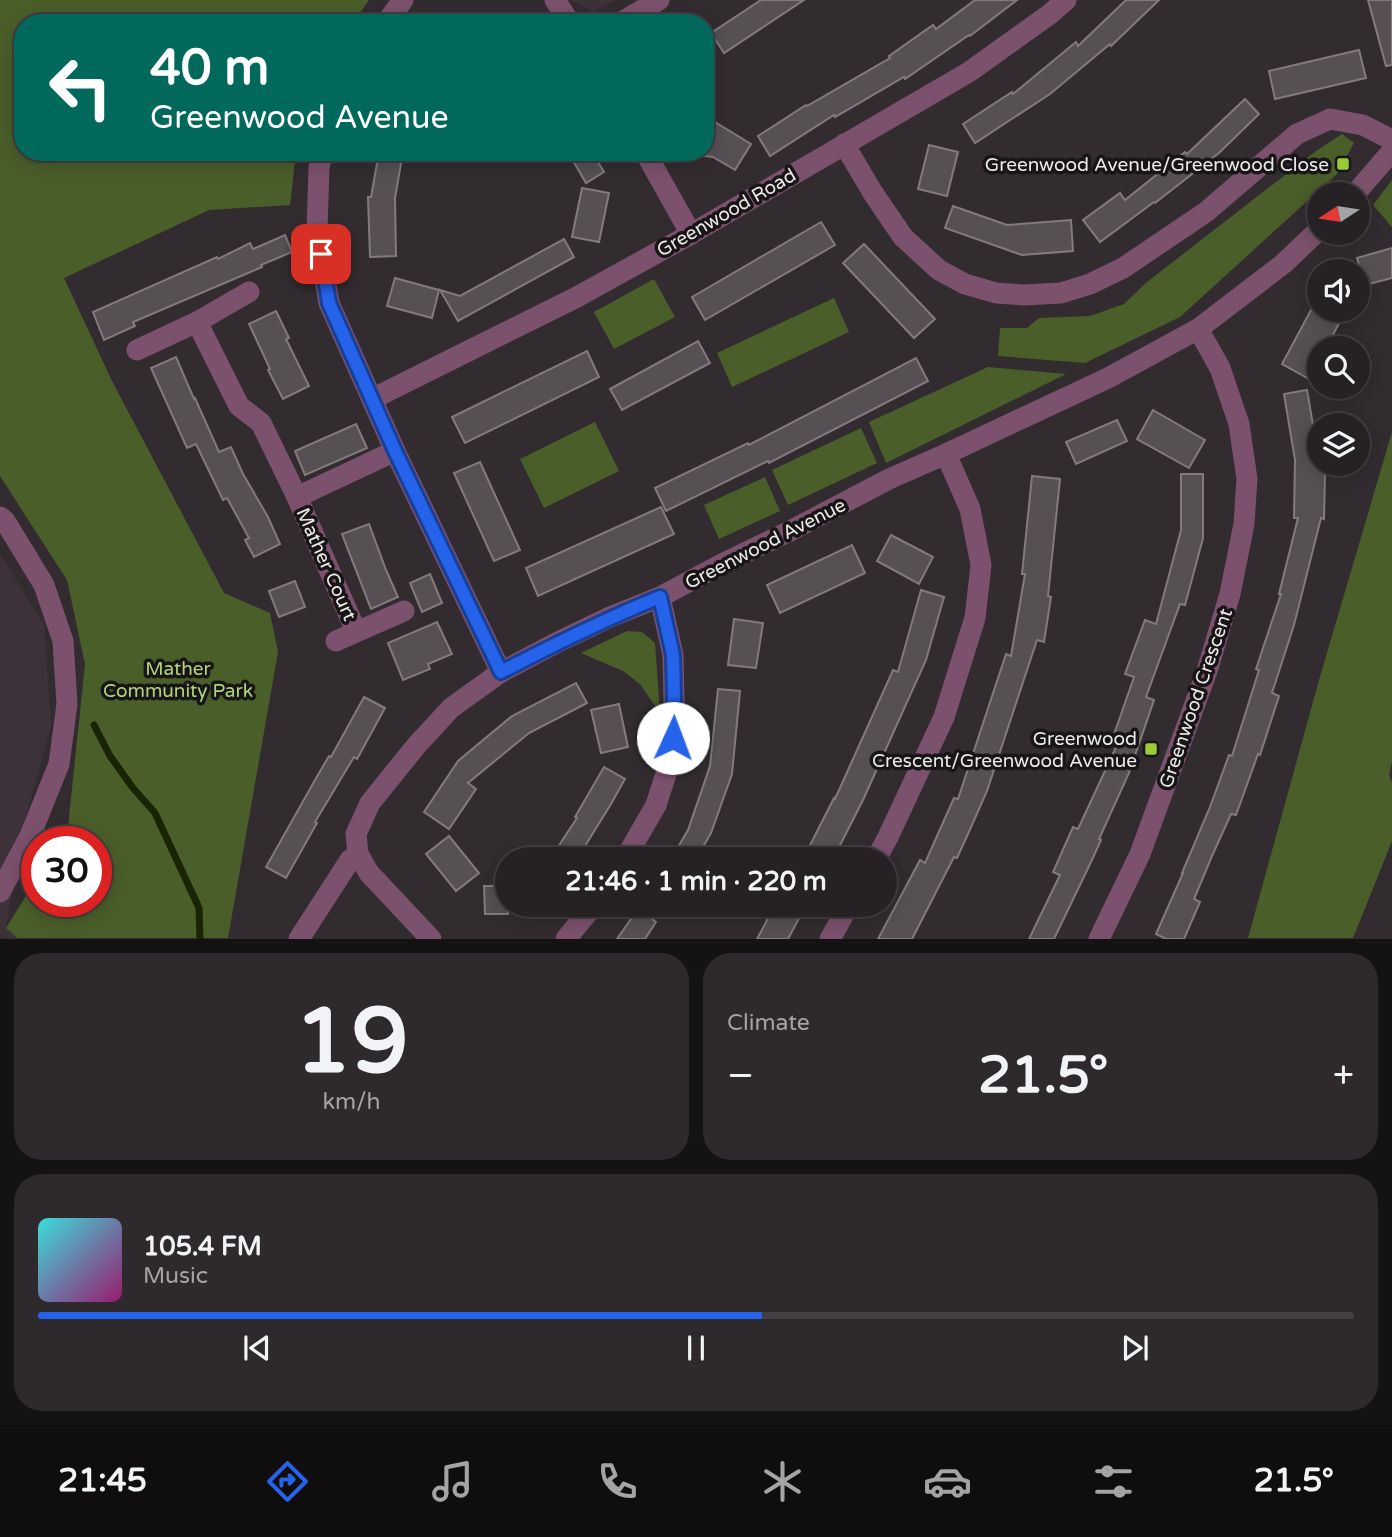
<!DOCTYPE html>
<meta charset="utf-8">
<style>
:root{--surface:#262124;--page:#2e292c;--text:#f1f3f6;--muted:#a4a3a6;--line:#423e41;--accent:#2563eb}
body{margin:0;font-family:"Varela Round",sans-serif;background:var(--page);color:var(--text);height:100vh;display:flex;flex-direction:column;font-size:26px;white-space:nowrap}
*{box-sizing:border-box;margin:0}
p{font-size:23px;color:var(--muted)}
.icon{flex:none;width:38px;height:38px;fill:none;stroke:currentColor;stroke-width:2;stroke-linecap:round;stroke-linejoin:round}
.map{position:relative;height:939px;overflow:hidden}
.drawer{display:flex;flex-direction:column;gap:14px;padding:14px;background:#151214;flex:1}
.drawer>*{flex:none}
.hud{position:absolute;left:14px;top:14px;width:700px;height:147px;border-radius:28px;box-shadow:0 4px 18px #0003,0 0 0 2px var(--line);background:#00695c;color:#fff;overflow:hidden}
.needle{width:46px;rotate:258deg}
.fabs{position:absolute;left:1307px;top:182px;display:grid;gap:14px}
.fabs a{display:grid;place-items:center;width:63px;height:63px;border-radius:50%;background:var(--surface);box-shadow:0 4px 18px #0003,0 0 0 2px var(--line);font-size:35px}
.speed{position:absolute;left:21px;top:826px;display:flex;gap:14px;font-size:35px;font-weight:700;text-align:center}
.speed>*{display:grid;place-content:center;width:91px;height:91px;border-radius:50%;background:var(--surface);box-shadow:0 4px 18px #0003,0 0 0 2px var(--line);line-height:1}
.speed .limit{border:10px solid #d22;background:#fff;color:#111}
.pin{position:absolute;display:grid;place-items:center;width:60px;height:60px;color:#fff;margin:-30px;border-radius:14px;box-shadow:0 4px 10px #0006}
.me{position:absolute;width:77px;margin:-38px;rotate:2deg;stroke-linejoin:round;filter:drop-shadow(0 0 5px #0008)}
.turn{display:flex;align-items:center;gap:24px;height:147px;padding:0 21px;font-size:32px}
.turn .icon{width:91px;height:91px;stroke-width:2.5}
.turn b{display:block;font-size:49px;line-height:60px}
.big{font-size:52px;font-weight:700;line-height:1.1}
.drawer .widget{flex:1;display:flex;flex-direction:column;justify-content:center;gap:10px;min-width:0;padding:0 24px;border-radius:28px;background:var(--page)}
.drawer .dial{align-items:center;gap:0}
.dial b{font-size:91px;line-height:1}
.song{display:flex;align-items:center;gap:21px}
.cover{width:84px;height:84px;border-radius:10px;background:linear-gradient(135deg,hsl(180 70% 55%),hsl(320 70% 35%))}
.played{height:7px;border-radius:4px;background:linear-gradient(90deg,var(--accent) 55%,var(--line) 55%)}
.keys{display:flex;justify-content:space-around;direction:ltr}
.heat{display:flex;justify-content:space-between;align-items:center;font-size:38px;direction:ltr}
.drawer .tiles{flex:1;display:grid;gap:14px;grid-template-columns:1fr 1fr}
.widget:last-child{grid-column:span 2}
.trip{position:absolute;left:495px;top:847px;width:402px;height:70px;border-radius:35px;background:var(--surface);box-shadow:0 4px 18px #0003,0 0 0 2px var(--line);font-weight:700;line-height:70px;text-align:center}
.dock{display:flex;height:112px;justify-content:space-around;align-items:center;background:#0f0d0e;color:var(--muted)}
.dock .icon{width:49px;height:49px}
.dock .selected{color:var(--accent)}
.dock b{font-size:32px;color:var(--text)}
.map>svg:first-child{display:block}
.built{fill:#3e323a}
.green{fill:#4a5e2a}
.lines{fill:none;stroke-linecap:round;stroke-linejoin:round}
.stream{stroke:#182403;stroke-width:7}
.building{fill:#565054;stroke:#827a7f;stroke-width:2}
.minor{stroke:#7c516d;stroke-width:21}
.route-casing{stroke:#184099;stroke-width:18}
.route{stroke:#2563eb;stroke-width:12}
.poi-dot{fill:#9acb35;stroke:#181517;stroke-width:2.5}
.labels{text-anchor:middle;stroke-width:7;stroke-linejoin:round;paint-order:stroke}
.poi-label{font-size:19px;fill:#ede9eb;stroke:#181517;text-anchor:end}
.street-label{font-size:19px;fill:#ede9eb;stroke:#181517}
.park-label{font-size:19px;fill:#b1d47a;stroke:#181517}
</style>
<div class="map">
<svg width="1392" height="939" viewBox="0 0 1392 939">
<rect width="100%" height="100%" fill="#322c30"/>
<g class="built">
<polygon points="570,0 616,0 593,11"/>
<polygon points="0,554 44,625 51,727 24,823 6,927 17,939 0,938"/>
</g>
<g class="green">
<polygon points="0,0 369,0 353,23 23,23 23,152 296,152 290,205 209,210 64,278 112,381 224,593 270,613 278,652 228,938 17,938 6,928 37,878 37,901 96,901 96,842 58,842 68,827 85,664 67,580 0,476"/>
<polygon points="1342,134 1354,143 1337,174 1180,317 1085,363 998,356 1000,328 1027,328 1039,318 1090,316 1124,304 1147,282 1316,151"/>
<polygon points="1392,180 1392,227 1373,205"/>
<polygon points="654,279 675,317 614,349 594,312"/>
<polygon points="834,298 849,332 732,387 717,353"/>
<polygon points="988,367 1066,374 886,463 869,422"/>
<polygon points="595,422 619,471 544,508 520,459"/>
<polygon points="861,428 877,463 788,505 772,470"/>
<polygon points="1392,432 1392,762 1389,774 1392,783 1392,841 1353,938 1248,938 1319,680"/>
<polygon points="765,477 780,511 719,539 704,505"/>
<polygon points="627,631 642,632 655,643 660,713 640,684 623,671 581,653"/>
</g>
<g class="lines">
<polyline class="stream" points="94,725 110,756 133,788 155,813 199,908 200,939"/>
</g>
<g class="building">
<polygon points="761,0 804,0 724,53 711,33"/>
<polygon points="975,0 1017,0 970,36 969,35 905,79 904,77 835,117 834,115 770,156 758,136 806,105 807,106 890,58 889,56 933,25 936,29"/>
<polygon points="1126,0 1159,0 1111,46 1110,44 1050,94 975,143 963,124 1012,92 1013,94 1076,42 1078,46"/>
<polygon points="1368,0 1392,0 1392,65 1386,66"/>
<polygon points="1359,50 1366,78 1275,99 1269,71"/>
<polygon points="1245,99 1259,114 1219,153 1155,203 1154,202 1100,242 1083,220 1120,193 1125,200 1185,152 1187,154"/>
<polygon points="705,116 751,144 735,170 713,157 705,156"/>
<polygon points="929,145 958,152 947,196 918,189"/>
<polygon points="379,152 403,152 395,198 396,256 370,257 368,197 371,197"/>
<polygon points="568,152 592,152 604,172 586,183"/>
<polygon points="582,188 609,193 599,242 572,237"/>
<polygon points="953,206 1007,225 1071,220 1073,251 1022,255 945,228"/>
<polygon points="821,222 835,245 705,320 692,297"/>
<polygon points="285,235 292,252 261,265 262,267 133,322 135,326 104,340 93,312 217,257 218,259 250,243 253,249"/>
<polygon points="564,239 574,257 458,321 440,290 460,296"/>
<polygon points="864,244 935,319 914,338 843,263"/>
<polygon points="1392,248 1392,278 1365,285 1357,258"/>
<polygon points="395,278 439,290 432,318 387,306"/>
<polygon points="1311,310 1346,310 1326,348 1320,348 1320,361 1309,379 1282,364"/>
<polygon points="276,311 289,338 286,339 309,386 283,399 268,370 270,369 249,324"/>
<polygon points="698,341 710,363 622,410 610,389"/>
<polygon points="587,351 599,377 465,443 452,417"/>
<polygon points="176,357 194,399 195,398 219,452 231,447 243,474 268,517 280,544 254,557 245,540 249,538 227,498 223,500 196,444 187,448 151,368"/>
<polygon points="916,358 928,381 769,463 768,461 666,511 655,488 748,443 749,445"/>
<polygon points="1307,390 1321,472 1325,473 1324,519 1321,518 1294,625 1272,693 1279,696 1260,755 1258,754 1236,815 1231,814 1212,856 1194,899 1200,902 1184,939 1166,939 1156,934 1183,873 1182,873 1210,807 1229,755 1232,756 1259,670 1256,669 1281,594 1279,594 1298,518 1294,518 1295,460 1284,394"/>
<polygon points="1153,410 1205,440 1189,468 1137,439"/>
<polygon points="1117,420 1127,441 1076,464 1066,442"/>
<polygon points="356,424 367,448 305,475 295,451"/>
<polygon points="480,462 520,550 494,561 454,473"/>
<polygon points="1181,474 1203,474 1203,538 1185,605 1180,604 1146,697 1154,700 1129,773 1099,839 1101,840 1091,862 1054,939 1029,939 1060,875 1053,872 1073,827 1078,829 1117,745 1111,743 1134,677 1125,674 1145,620 1156,624 1181,530"/>
<polygon points="1032,476 1060,479 1048,596 1051,597 1044,642 1037,640 987,791 968,834 957,858 954,857 912,939 878,939 920,860 925,863 954,798 958,799 1006,654 1011,656 1025,574 1022,574"/>
<polygon points="661,507 674,534 538,596 526,568"/>
<polygon points="369,524 386,570 398,597 371,609 342,534"/>
<polygon points="891,535 933,557 919,584 877,561"/>
<polygon points="852,545 865,573 780,613 767,585"/>
<polygon points="430,574 442,603 422,612 410,583"/>
<polygon points="295,581 305,607 279,617 269,591"/>
<polygon points="921,590 944,597 926,660 863,800 833,859 803,859 834,798 835,799 893,670 898,672"/>
<polygon points="734,619 763,623 756,668 728,665"/>
<polygon points="437,622 452,654 428,664 430,669 403,680 388,643"/>
<polygon points="576,683 587,703 529,733 468,783 476,789 449,829 424,812 458,761 512,716"/>
<polygon points="718,689 740,691 732,774 711,833 696,859 671,859 688,830 710,766"/>
<polygon points="364,697 385,708 357,759 354,757 315,822 317,823 286,878 266,867 315,780 329,756 331,757"/>
<polygon points="619,704 628,747 601,753 591,710"/>
<polygon points="604,767 625,779 611,804 577,859 550,859 577,818 575,817"/>
<polygon points="449,836 479,873 456,891 426,854"/>
<polygon points="484,886 508,886 508,914 485,914"/>
<polygon points="775,905 806,905 788,939 757,939"/>
<polygon points="638,909 656,922 645,939 617,939"/>
</g>
<g class="lines">
<g class="minor">
<polyline points="555,0 570,23"/>
<polyline points="386,23 403,0"/>
<polyline points="620,23 659,0"/>
<polyline points="844,144 873,193 903,237 939,270 965,284 996,293 1024,295 1061,293 1090,284 1123,268 1206,212 1297,134 1330,119 1363,125 1392,140"/>
<polyline points="323,152 319,167 317,230 329,303 395,451 501,672"/>
<polyline points="645,152 691,234"/>
<polyline points="1355,194 1392,151"/>
<polyline points="197,322 239,406 261,423 297,497 356,631"/>
<polyline points="137,350 197,322 249,292"/>
<polyline points="372,399 577,297 691,234 969,72 1050,14 1066,0"/>
<polyline points="297,497 395,451"/>
<polyline points="0,517 5,521 44,585 63,641 67,704 59,764 30,836 0,892"/>
<polyline points="336,641 404,611"/>
<polyline points="625,859 656,805 673,752 674,698 673,655 660,597"/>
<polyline points="876,859 888,837 944,717 975,618 981,565 970,509 946,454"/>
<polyline points="299,939 350,860 358,854"/>
<polyline points="431,939 369,873 358,854 356,834 370,803 416,746 451,708 501,672 556,643 610,617 660,597 722,564 792,530 889,479 946,454 1108,378 1198,329 1283,264 1320,229"/>
<polyline points="566,939 594,905"/>
<polyline points="830,939 849,905"/>
<polyline points="1099,939 1140,854 1207,671 1230,594 1244,524 1247,479 1239,424 1220,368 1198,329"/>
</g>
</g>
<g class="lines">
<g class="route-casing">
<path id="route" d="M321 254 329 303 395 451 501 672C553 645 605 619 660 597L673 655 674 698 673 738"/>
</g>
<use href="#route" class="route"/>
</g>
<g class="poi-dot">
<rect x="1336" y="157" width="14" height="14" rx="3.5"/>
<rect x="1144" y="742" width="14" height="14" rx="3.5"/>
</g>
<g class="labels">
<g class="poi-label">
<text x="1329" y="171">Greenwood Avenue/Greenwood Close</text>
<text x="1137" y="745">Greenwood<tspan x="1137" dy="22">Crescent/Greenwood Avenue</tspan></text>
</g>
<g class="street-label">
<text transform="translate(726 212) rotate(-30)" y="7">Greenwood Road</text>
<text transform="translate(765 543) rotate(-27)" y="7">Greenwood Avenue</text>
<text transform="translate(327 564) rotate(66)" y="7">Mather Court</text>
<text transform="translate(1195 698) rotate(-71)" y="7">Greenwood Crescent</text>
</g>
<g class="park-label">
<text x="178" y="675">Mather<tspan x="178" dy="22">Community Park</tspan></text>
</g>
</g>
</svg>
<div class="fabs">
<a><svg class="needle" viewBox="-14 -14 28 28"><path d="M0-13l5 13h-10z" fill="#e53935"/><path d="M0 13l5-13h-10z" fill="#a4a3a6"/></svg></a>
<a><svg class="icon" aria-label="sound" viewBox="0 0 24 24"><path d="M4 9h4l5-4v14l-5-4H4zM17 9q2 3 0 6"/></svg></a>
<a><svg class="icon" aria-label="search" viewBox="0 0 24 24"><circle cx="10" cy="10" r="6"/><path d="M15 15l6 6"/></svg></a>
<a><svg class="icon" aria-label="layers" viewBox="0 0 24 24"><path d="M12 4l9 5-9 5-9-5zM3 14l9 5 9-5"/></svg></a>
</div>
<div class="speed"><div class="limit">30</div></div>
<div class="pin" style="left:321px;top:254px;background:#d93025"><svg class="icon" aria-label="arrive" viewBox="0 0 24 24"><path d="M6 21V4h12l-3 4 3 4H6"/></svg></div>
<svg class="me" style="left:673px;top:738px" viewBox="-20 -20 40 40"><circle r="19" fill="#fff"/><path d="M0-13L10 11 0 6-10 11z" fill="#2563eb"/></svg>
<div class="trip">21:46 · 1 min · 220 m</div>
<div class="hud">
<div class="turn"><svg class="icon" aria-label="left" viewBox="0 0 24 24"><path d="M17 20v-9H6M10 6l-5 5 5 5"/></svg><div><b>40 m</b>Greenwood Avenue</div></div>
</div>
</div>
<section class="drawer">
<div class="tiles">
<div class="widget dial"><b>19</b><p>km/h</p></div>
<div class="widget"><p>Climate</p>
<div class="heat"><a>−</a><b class="big">21.5°</b><a>+</a></div>
</div>
<div class="widget">
<div class="song"><i class="cover"></i><div><b>105.4 FM</b><p>Music</p></div></div>
<div class="played"></div>
<div class="keys"><svg class="icon" aria-label="previous" viewBox="0 0 24 24"><path d="M18 5L8 12l10 7zM5 5v14"/></svg><svg class="icon" aria-label="pause" viewBox="0 0 24 24"><path d="M8 5v14M16 5v14"/></svg><svg class="icon" aria-label="next" viewBox="0 0 24 24"><path d="M6 5l10 7-10 7zM19 5v14"/></svg></div>
</div>
</div>
</section>
<nav class="dock">
<b>21:45</b>
<svg class="icon selected" aria-label="directions" viewBox="0 0 24 24"><path d="M12 3l9 9-9 9-9-9zM9 14v-3h6M13 9l2 2-2 2"/></svg>
<svg class="icon" aria-label="music" viewBox="0 0 24 24"><path d="M9 18V5l10-2v13"/><circle cx="6" cy="18" r="3"/><circle cx="16" cy="16" r="3"/></svg>
<svg class="icon" aria-label="phone" viewBox="0 0 24 24"><path d="M5 4h4l2 5-3 2q2 4 5 5l2-3 5 2v4C11 20 4 13 5 4z"/></svg>
<svg class="icon" aria-label="climate" viewBox="0 0 24 24"><path d="M12 3v18M4 7l16 10M4 17L20 7"/></svg>
<svg class="icon" aria-label="car" viewBox="0 0 24 24"><path d="M5 17H2v-5l4-1 3-4h7l3 4 3 1v5h-3M9 17h6M6 11h13"/><circle cx="7" cy="17" r="2"/><circle cx="17" cy="17" r="2"/></svg>
<svg class="icon" aria-label="filters" viewBox="0 0 24 24"><path d="M4 7h16M4 17h16"/><circle cx="9" cy="7" r="2"/><circle cx="15" cy="17" r="2"/></svg>
<b>21.5°</b>
</nav>
